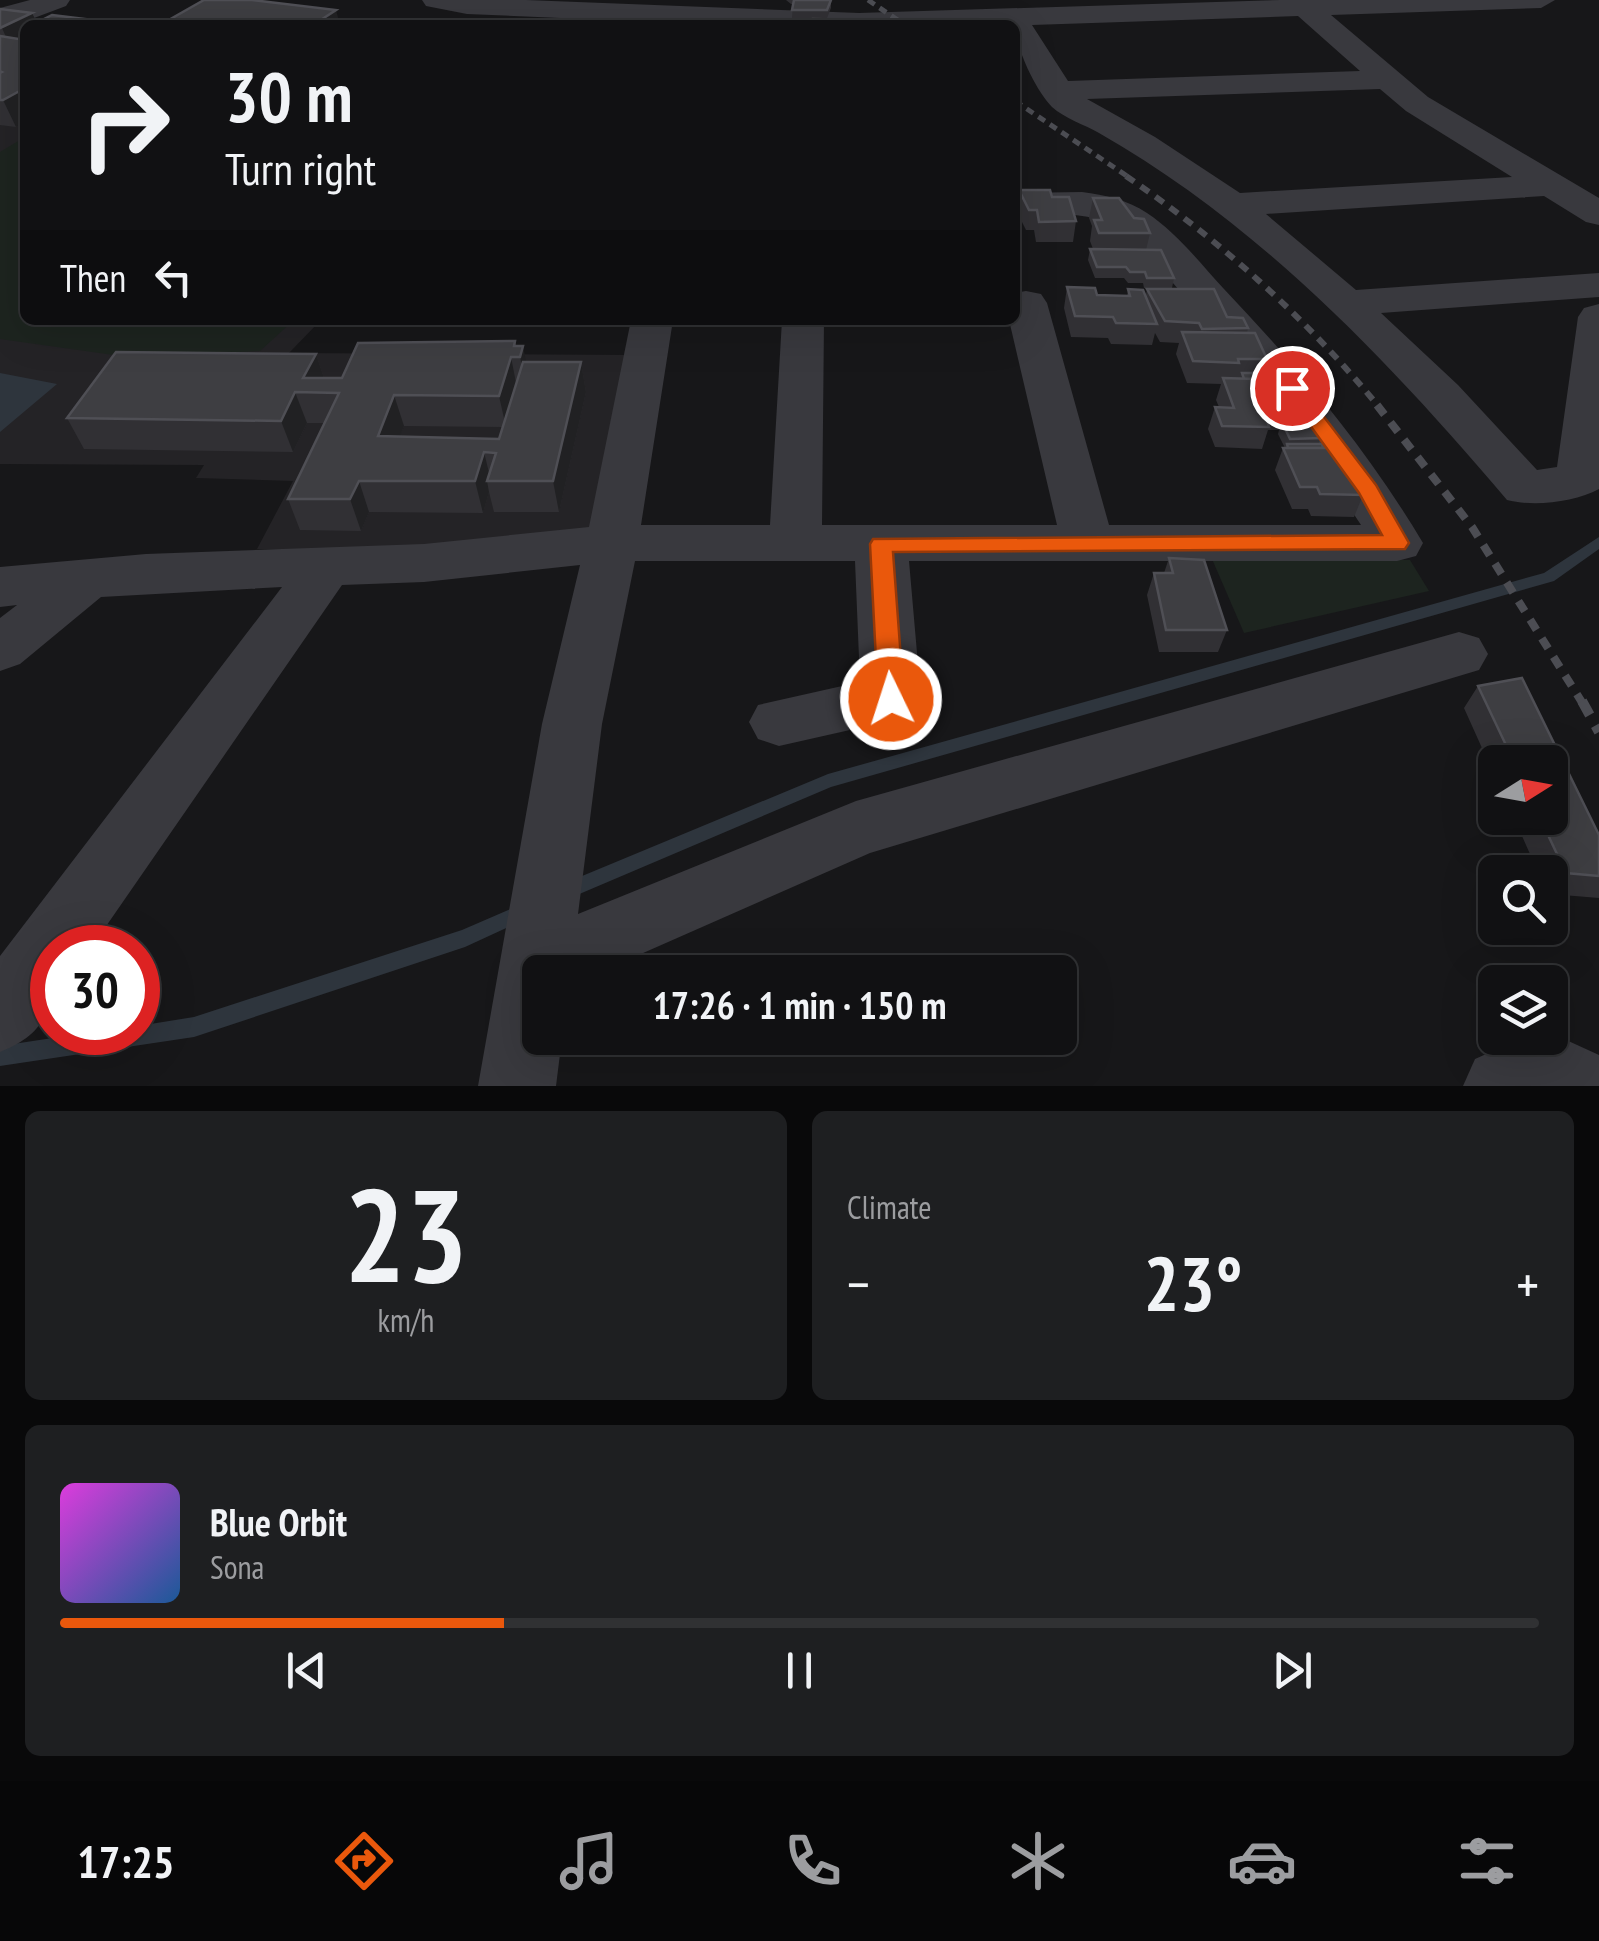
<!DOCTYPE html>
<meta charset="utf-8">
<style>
:root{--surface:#111113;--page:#1e1f21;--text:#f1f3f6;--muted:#9c9da0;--line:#303133;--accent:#ea580c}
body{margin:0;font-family:"PT Sans Narrow",sans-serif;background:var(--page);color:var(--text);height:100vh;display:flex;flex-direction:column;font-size:38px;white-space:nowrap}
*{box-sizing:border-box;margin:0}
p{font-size:32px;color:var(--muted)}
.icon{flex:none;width:55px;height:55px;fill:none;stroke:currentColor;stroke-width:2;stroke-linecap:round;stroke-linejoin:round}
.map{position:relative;height:1086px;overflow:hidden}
.side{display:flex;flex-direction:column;gap:25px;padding:25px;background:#09090a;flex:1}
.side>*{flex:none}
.guide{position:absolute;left:20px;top:20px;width:1000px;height:305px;border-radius:15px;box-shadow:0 10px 40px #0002,0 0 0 2px var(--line);background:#111113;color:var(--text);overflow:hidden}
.needle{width:65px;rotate:79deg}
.fabs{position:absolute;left:1478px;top:745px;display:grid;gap:20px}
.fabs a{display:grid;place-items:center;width:90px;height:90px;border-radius:15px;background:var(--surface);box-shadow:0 10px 40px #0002,0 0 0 2px var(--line);font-size:50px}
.speed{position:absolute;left:30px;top:925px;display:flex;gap:20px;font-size:50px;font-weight:700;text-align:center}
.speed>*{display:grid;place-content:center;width:130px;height:130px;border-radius:50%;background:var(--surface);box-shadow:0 10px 40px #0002,0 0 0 2px var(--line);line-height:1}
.speed .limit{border:15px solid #d22;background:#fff;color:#111}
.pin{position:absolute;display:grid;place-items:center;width:85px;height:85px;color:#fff;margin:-42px;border:5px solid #fff;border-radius:50%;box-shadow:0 2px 10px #0007}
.me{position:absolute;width:110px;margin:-55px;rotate:356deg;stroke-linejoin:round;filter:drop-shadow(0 0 8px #0008)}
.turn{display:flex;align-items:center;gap:35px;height:210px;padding:0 40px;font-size:45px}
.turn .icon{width:130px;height:130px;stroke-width:2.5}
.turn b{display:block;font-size:70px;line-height:85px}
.then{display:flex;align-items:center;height:95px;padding:0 40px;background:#0003;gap:20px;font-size:38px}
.big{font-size:75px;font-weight:800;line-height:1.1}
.side .widget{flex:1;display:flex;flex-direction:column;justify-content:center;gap:15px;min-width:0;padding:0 35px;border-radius:15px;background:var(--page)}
.side .dial{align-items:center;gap:0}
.dial b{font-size:130px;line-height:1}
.song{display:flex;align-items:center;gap:30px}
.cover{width:120px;height:120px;border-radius:15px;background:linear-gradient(135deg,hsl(300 70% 55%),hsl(210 70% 35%))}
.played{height:10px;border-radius:5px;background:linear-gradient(90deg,var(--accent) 30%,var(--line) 30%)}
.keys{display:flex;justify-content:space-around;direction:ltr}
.heat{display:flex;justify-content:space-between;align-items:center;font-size:55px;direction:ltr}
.side .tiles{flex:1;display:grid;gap:25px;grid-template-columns:1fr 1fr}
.widget:last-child{grid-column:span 2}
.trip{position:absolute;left:522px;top:955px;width:555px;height:100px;border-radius:15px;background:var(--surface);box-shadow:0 10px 40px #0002,0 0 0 2px var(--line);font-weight:800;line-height:100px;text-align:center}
.tab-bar{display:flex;height:160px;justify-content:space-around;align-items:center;background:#070708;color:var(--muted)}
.tab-bar .icon{width:70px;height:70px}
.tab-bar .selected{color:var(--accent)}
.tab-bar b{font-size:45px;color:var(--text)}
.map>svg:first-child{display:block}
.built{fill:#242326}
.green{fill:#1d241f}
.water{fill:#2e353d}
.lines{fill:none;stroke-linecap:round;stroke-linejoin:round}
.stream{fill:#2e353d;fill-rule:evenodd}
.street{fill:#39393e;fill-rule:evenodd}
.rail-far3{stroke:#4c4d53;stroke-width:5;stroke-dasharray:8 6;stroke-linecap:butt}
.rail-far2{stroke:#4c4d53;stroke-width:6;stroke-dasharray:10 8;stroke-linecap:butt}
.rail-far1{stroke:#4c4d53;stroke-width:8;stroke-dasharray:12 10;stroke-linecap:butt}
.rail{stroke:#4c4d53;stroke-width:10;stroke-dasharray:16 12;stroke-linecap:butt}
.wall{fill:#313034;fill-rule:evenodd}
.shaded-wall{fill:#212123}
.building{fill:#3e3e42;stroke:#4f4f55;stroke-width:2.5}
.route{fill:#ea580c;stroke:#983908;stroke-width:2.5}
</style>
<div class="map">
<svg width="1599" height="1086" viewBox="0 0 1599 1086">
<rect width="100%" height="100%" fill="#171719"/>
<polygon class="built" points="0,19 25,25 25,320 321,320 289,353 633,355 602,527 433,551 257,549 293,481 196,478 204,465 0,464"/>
<g class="green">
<polygon points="25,137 25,320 294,320 260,351 128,357 0,339 0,152"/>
<polygon points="1212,559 1410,560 1429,591 1244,633"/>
</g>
<polygon class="water" points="0,373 57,384 0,432"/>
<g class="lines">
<g class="stream">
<polygon points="1599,537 1599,549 1554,581 831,787 570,898 564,900 558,898 555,892 558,886 828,774 1544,573"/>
<polygon points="522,904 528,906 531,912 528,918 465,947 194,1037 0,1066 0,1046 92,1032 138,1032 138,1026 194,1017 462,930"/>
</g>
<g class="street">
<polygon points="30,0 70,0 66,6 18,24 0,26 0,8"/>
<path d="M422 0H526L859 13 1281 0H1555L1541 8 1331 15 1428 97 1599 198V225L1586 222 1544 196 1266 214 1356 290 1599 273V297L1381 313 1458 385 1537 470 1557 467 1578 317 1584 308 1599 304V489C1575 502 1534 507 1507 500 1389 361 1259 224 1099 133 1085 125 1064 118 1052 107 1036 91 1015 47 1015 25H724L467 14 426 6ZM1298 16 1360 71 1068 81 1032 25ZM1380 89 1406 111 1512 177 1240 193 1155 137 1087 99Z"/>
<path d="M1082 192C1105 195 1128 200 1147 213 1177 233 1200 263 1224 289 1299 368 1367 449 1423 543L1416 556 1397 561H909L921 699 912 716 779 746 758 739 749 722 758 705 860 682 855 561H635L602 724 578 914 856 801 1459 632 1479 638 1488 654 1479 670 870 853 600 972H540V1038H562L556 1086H478L542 724 580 565 424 582 342 585 91 948H52C52 1000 55 1030 0 1052V956L282 587 101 597 20 664 0 671V618L17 605 0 607V567L146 554 424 544 589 527 631 320H673L641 525H770L782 320H824L822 525H1057L1009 320H1015V293L1026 291 1041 294 1047 303 1109 525H1361L1292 421 1141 246C1098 208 1068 214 1015 215V193Z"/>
<polygon points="1564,1039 1599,1055 1599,1086 1463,1086 1475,1059 1502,1047"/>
</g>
<g class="rail-far3">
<polyline points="868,0 905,25"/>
<polyline points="1015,101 1130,178"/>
</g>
<path class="rail-far2" d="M1126 176C1220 240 1307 319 1379 407"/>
<polyline class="rail-far1" points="1377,405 1472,527 1583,704"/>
<polyline class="rail" points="1582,701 1599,732"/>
</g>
<g class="wall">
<polygon points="786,0 831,0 831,8 827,18 792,18 793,4 791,4"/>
<polygon points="0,9 32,13 37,23 126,24 25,25 25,122 16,127 0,125"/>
<polygon points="1019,190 1052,197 1076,221 1073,242 1036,242 1034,230 1026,230 1016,210"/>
<polygon points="1093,198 1134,218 1150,233 1146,250 1174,278 1172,288 1144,288 1143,283 1128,283 1124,278 1095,278 1088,260 1090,249 1093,249 1090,241 1092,226 1089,218"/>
<polygon points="1067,287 1097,295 1127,296 1128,289 1146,295 1147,289 1227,317 1248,328 1247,333 1267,359 1262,373 1282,380 1305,409 1300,422 1321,438 1318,444 1323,448 1363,495 1354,517 1311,516 1308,509 1292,509 1275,470 1283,448 1285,448 1278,434 1279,430 1268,430 1262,449 1215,447 1208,429 1215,407 1219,407 1216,400 1221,384 1187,383 1176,354 1179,343 1160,342 1155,333 1152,345 1111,344 1108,338 1071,337 1064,308"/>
<path d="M515 341 516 346 526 362H581L586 392 559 512H494L489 492 483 513 369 512 361 531 300 530 288 499 324 423H307L293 452 84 449 67 418 316 354 324 378H342ZM404 426 503 427 499 439 399 437Z"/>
<polygon points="1169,558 1227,630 1218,652 1159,652 1147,595 1154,573 1164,573"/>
<polygon points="1522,678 1599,835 1599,898 1550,894 1550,872 1538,872 1514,818 1550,818 1550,762 1495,762 1495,777 1464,708 1478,686"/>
</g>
<g class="shaded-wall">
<polygon points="336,10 340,25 313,25"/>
<polygon points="32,13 38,25 25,25 25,30 24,30 25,47 13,53 2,28"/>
<polygon points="25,88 25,122 16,127 3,100"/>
<polygon points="523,346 529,377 526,387 520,357"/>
<polygon points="316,354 326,384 303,378"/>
<polygon points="511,357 517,388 506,427 499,396"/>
<polygon points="581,362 586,392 559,512 553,481"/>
<polygon points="295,392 307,423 293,452 281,421"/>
<polygon points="394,395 404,426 387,467 378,436"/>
<polygon points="484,452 491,481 487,481 489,492 483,513 475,481"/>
<polygon points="359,481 369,512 361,531 350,499"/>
</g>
<g class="building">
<polygon points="204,0 252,0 336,10 313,25 160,25"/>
<polygon points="794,0 831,0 827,10 792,10"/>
<polygon points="0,9 32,13 0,28"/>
<polygon points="52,15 126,24 32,25"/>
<polygon points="813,19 855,20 855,25 813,25"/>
<polygon points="0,36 25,40 25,88 3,100 0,100 0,73 2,72 0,71"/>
<polygon points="1019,190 1050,190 1052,197 1069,197 1076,221 1039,222 1037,210 1029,210"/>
<polygon points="1093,198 1119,198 1134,218 1144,219 1150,233 1099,233 1094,220 1102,220"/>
<polygon points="1090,249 1161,250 1174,278 1147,278 1145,272 1130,272 1126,267 1097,267"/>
<polygon points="1067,287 1095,288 1097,295 1130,296 1128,289 1143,290 1157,324 1116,323 1113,317 1075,316"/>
<polygon points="1147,289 1214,289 1227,317 1243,318 1248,328 1202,329 1199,323 1165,321"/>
<polygon points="1182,332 1255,333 1267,359 1238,359 1239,363 1193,361"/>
<polygon points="515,341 514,346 523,346 520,357 511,357 499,396 394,395 378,436 499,439 523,362 581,362 553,481 487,481 496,453 484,452 475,481 359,481 350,499 288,499 339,393 295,392 281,421 67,418 116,352 316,354 303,378 342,378 358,343"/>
<polygon points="1242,373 1278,373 1282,380 1244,379"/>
<polygon points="1223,378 1289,380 1305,409 1263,408 1269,427 1222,426 1215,407 1234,408"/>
<polygon points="1282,422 1312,422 1321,438 1290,439"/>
<polygon points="1287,444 1322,444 1323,448 1288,448"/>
<polygon points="1283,448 1334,448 1363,495 1320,494 1317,487 1300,487"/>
<polygon points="1169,558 1204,560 1227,630 1166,630 1154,573 1173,573"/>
<polygon points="1522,678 1599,835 1599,876 1566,873 1540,818 1550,818 1550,762 1514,762 1478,686"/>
</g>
<polygon class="route" points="1292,382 1299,384 1376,485 1409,543 1405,549 893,552 904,699 900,706 882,706 878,699 870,544 873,539 1382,535 1359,493 1283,388"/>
</svg>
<div class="fabs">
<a><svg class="needle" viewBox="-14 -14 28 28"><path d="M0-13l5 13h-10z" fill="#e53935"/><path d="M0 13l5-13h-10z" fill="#9c9da0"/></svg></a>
<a><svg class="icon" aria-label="search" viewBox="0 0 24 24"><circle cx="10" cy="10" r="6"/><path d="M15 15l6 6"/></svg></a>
<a><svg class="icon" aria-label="layers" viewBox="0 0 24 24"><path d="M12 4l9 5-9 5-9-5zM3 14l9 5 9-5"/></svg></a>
</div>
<div class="speed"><div class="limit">30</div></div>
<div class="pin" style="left:1292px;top:388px;background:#d93025"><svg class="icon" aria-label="arrive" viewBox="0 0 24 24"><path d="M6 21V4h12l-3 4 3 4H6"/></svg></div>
<svg class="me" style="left:891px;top:699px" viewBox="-20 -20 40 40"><circle r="17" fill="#ea580c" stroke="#fff" stroke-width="3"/><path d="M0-11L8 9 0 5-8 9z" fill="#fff"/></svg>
<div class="trip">17:26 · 1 min · 150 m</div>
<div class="guide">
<div class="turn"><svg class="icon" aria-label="right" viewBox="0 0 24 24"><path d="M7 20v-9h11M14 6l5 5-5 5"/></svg><div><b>30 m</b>Turn right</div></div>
<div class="then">Then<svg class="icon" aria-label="left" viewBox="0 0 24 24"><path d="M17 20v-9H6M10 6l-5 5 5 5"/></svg></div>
</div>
</div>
<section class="side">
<div class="tiles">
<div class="widget dial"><b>23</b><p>km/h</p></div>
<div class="widget"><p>Climate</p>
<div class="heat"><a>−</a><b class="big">23°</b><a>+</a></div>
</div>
<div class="widget">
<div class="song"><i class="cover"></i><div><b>Blue Orbit</b><p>Sona</p></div></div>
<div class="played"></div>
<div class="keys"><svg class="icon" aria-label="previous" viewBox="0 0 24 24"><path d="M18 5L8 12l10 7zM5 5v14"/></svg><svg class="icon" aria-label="pause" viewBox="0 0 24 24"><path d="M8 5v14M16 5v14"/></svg><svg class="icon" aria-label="next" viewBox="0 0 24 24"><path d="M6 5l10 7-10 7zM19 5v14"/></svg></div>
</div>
</div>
</section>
<nav class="tab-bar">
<b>17:25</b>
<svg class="icon selected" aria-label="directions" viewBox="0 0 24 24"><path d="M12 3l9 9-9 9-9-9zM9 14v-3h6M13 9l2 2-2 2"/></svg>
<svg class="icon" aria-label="music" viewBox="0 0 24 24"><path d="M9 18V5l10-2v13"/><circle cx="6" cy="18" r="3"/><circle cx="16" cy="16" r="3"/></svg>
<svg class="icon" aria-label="phone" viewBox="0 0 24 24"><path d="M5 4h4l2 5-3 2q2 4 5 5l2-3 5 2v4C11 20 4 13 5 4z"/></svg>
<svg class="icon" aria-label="climate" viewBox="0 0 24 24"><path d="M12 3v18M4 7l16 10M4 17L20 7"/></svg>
<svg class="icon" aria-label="car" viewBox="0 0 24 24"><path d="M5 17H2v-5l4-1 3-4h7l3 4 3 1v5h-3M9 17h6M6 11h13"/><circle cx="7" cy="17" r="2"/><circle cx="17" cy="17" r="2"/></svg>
<svg class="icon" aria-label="filters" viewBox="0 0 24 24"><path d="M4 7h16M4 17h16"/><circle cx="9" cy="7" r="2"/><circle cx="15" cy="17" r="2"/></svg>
</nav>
